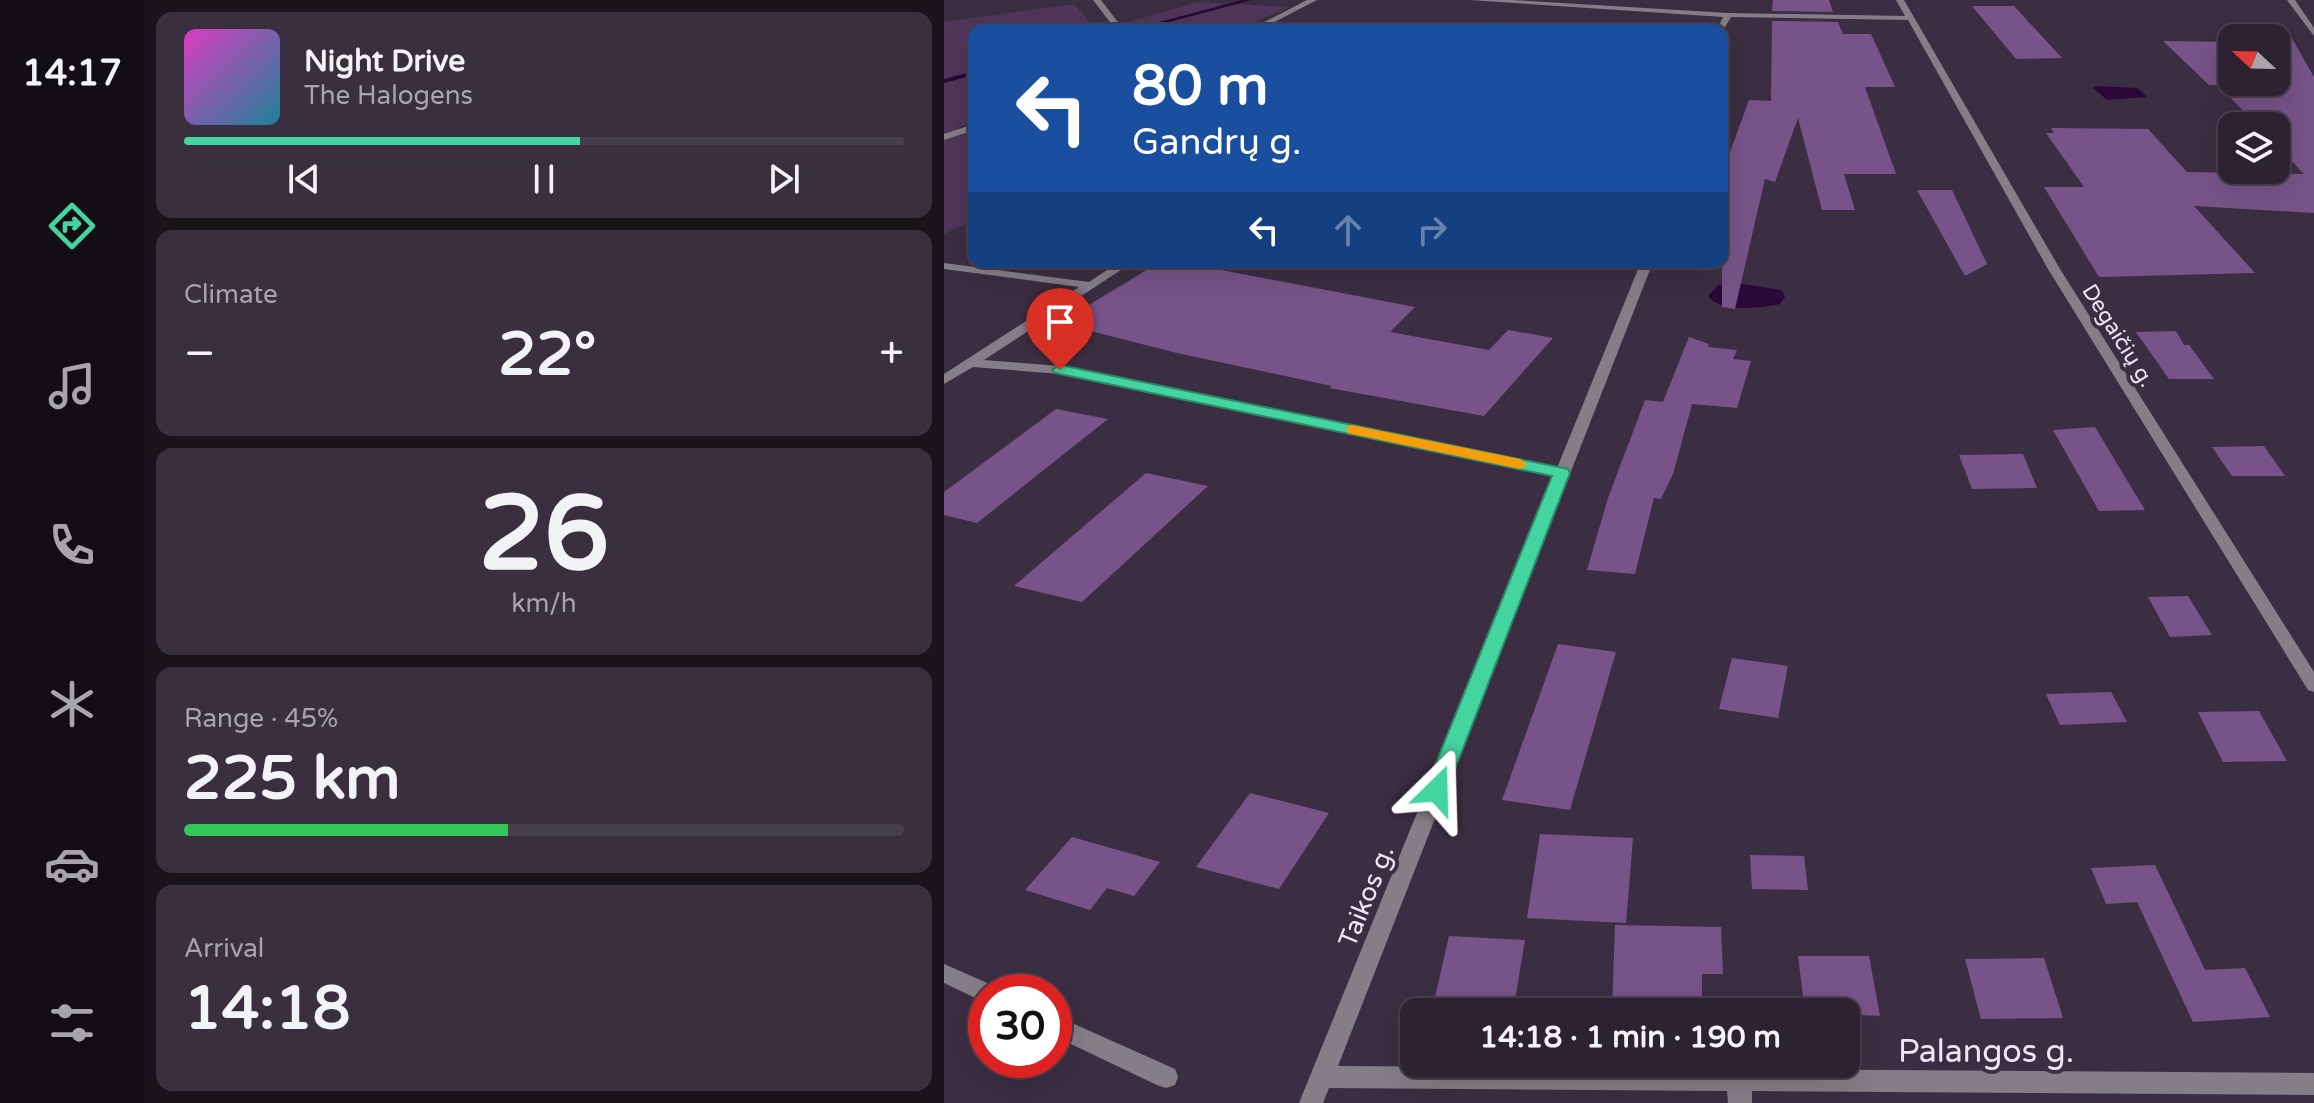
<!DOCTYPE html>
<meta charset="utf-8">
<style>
:root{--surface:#2d2232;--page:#392f3e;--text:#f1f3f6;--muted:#a7a4ac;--line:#483f4d;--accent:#43d4a0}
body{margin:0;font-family:"Varela Round",sans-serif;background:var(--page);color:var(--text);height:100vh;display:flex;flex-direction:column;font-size:30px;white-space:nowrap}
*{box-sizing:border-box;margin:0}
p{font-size:26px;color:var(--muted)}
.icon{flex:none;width:44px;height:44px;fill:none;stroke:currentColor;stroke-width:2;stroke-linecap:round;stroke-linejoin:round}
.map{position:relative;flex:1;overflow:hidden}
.details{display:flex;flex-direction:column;gap:12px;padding:12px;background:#19131c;width:800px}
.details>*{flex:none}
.top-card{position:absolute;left:24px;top:24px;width:760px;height:244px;border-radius:16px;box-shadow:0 8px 32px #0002,0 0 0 2px var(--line);background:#1a4fa0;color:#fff;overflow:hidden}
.needle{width:52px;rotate:292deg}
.controls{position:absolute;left:1274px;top:24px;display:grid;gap:16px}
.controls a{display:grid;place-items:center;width:72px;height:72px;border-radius:16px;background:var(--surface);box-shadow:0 8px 32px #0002,0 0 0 2px var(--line);font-size:40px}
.speed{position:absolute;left:24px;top:974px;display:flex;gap:16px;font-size:40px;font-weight:700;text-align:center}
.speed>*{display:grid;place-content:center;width:104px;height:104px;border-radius:50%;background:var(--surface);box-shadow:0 8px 32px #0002,0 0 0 2px var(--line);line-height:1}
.speed .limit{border:12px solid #d22;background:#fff;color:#111}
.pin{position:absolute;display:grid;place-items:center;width:68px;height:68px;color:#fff;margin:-82px -34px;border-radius:50% 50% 50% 0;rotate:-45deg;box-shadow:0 0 8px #0007}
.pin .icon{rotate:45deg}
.me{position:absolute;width:88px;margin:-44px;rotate:22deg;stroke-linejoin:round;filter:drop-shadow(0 0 6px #0008)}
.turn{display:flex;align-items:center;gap:28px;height:168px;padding:0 32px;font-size:36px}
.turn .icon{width:104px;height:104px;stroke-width:2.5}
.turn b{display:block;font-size:56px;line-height:68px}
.lanes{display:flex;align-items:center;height:76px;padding:0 32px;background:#0003;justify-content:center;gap:40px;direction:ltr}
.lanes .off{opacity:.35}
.big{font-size:60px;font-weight:700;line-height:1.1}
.details .tile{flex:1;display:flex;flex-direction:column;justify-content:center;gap:12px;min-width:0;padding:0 28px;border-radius:16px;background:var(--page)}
.details .dial{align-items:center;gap:0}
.dial b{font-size:104px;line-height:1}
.song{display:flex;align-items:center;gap:24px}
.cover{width:96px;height:96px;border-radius:12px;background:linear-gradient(135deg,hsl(310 70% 55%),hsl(190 70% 35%))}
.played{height:8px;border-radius:4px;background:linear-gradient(90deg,var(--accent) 55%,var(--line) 55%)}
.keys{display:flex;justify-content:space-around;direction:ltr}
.heat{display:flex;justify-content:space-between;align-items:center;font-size:44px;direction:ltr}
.charge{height:12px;border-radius:6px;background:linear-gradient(90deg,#34c759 45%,var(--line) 0)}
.trip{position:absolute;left:456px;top:998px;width:460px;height:80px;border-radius:16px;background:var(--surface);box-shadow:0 8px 32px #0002,0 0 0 2px var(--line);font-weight:700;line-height:80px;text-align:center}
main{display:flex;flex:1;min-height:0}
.tabs{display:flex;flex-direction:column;width:144px;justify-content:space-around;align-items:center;background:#120e14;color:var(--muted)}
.tabs .icon{width:56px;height:56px}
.tabs .selected{color:var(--accent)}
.tabs b{font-size:36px;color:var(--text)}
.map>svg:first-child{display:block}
.green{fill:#4f365a}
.water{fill:#2c0739}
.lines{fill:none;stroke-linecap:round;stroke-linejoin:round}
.stream{fill:#2c0739;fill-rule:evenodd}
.building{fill:#785389}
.street{fill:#857e88;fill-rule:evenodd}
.route{fill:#43d4a0;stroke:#2c8a68;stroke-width:2}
.slow{fill:#f59e0b}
.labels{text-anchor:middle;stroke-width:8;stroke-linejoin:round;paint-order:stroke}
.far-street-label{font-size:22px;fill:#eee6f3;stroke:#3c2e42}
.street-label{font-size:26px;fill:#eee6f3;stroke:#3c2e42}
.near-street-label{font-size:32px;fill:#eee6f3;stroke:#3c2e42}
</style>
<main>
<nav class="tabs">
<b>14:17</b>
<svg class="icon selected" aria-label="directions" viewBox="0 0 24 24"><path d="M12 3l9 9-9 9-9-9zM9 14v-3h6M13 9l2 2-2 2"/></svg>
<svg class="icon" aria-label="music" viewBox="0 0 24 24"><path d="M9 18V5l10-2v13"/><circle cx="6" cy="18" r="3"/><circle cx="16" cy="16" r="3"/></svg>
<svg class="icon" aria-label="phone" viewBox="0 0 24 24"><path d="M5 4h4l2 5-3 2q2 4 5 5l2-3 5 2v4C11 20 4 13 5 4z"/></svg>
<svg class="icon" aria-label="climate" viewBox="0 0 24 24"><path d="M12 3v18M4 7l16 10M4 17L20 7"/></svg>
<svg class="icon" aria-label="car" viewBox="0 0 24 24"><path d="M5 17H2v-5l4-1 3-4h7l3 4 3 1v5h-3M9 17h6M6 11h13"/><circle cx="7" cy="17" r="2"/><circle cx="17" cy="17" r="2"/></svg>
<svg class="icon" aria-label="filters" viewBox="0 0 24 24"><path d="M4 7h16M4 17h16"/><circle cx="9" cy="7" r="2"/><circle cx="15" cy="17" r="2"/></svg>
</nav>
<section class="details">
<div class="tile">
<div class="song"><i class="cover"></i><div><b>Night Drive</b><p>The Halogens</p></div></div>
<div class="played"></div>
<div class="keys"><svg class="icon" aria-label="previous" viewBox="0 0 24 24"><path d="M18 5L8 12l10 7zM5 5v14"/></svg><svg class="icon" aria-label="pause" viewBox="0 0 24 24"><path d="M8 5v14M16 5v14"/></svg><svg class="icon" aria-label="next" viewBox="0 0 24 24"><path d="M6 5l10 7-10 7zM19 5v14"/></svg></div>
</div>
<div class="tile"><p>Climate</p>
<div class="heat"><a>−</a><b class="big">22°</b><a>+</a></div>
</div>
<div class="tile dial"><b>26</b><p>km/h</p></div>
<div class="tile"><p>Range · 45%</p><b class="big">225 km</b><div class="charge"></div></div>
<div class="tile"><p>Arrival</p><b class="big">14:18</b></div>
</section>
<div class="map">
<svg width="1370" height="1103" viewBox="0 0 1370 1103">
<rect width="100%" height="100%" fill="#3c2e42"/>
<g class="green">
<polygon points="254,2 346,7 289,30 155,30"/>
<polygon points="130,4 153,30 30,30 30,122 12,128 30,132 30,220 0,234 0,22"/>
</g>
<g class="water">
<polygon points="1152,86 1194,88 1203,97 1163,100 1149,88"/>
<path d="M799 284 838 290 841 297 836 304C816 308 777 314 764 296L774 285Z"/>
</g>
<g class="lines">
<g class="stream">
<polygon points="298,0 308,0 195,30 189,29"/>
<polygon points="30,71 30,75 0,83 0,79"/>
</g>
</g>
<g class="building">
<polygon points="829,0 885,0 889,12 828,11"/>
<polygon points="1028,6 1070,6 1118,58 1072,59"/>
<polygon points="828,21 894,22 899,34 927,34 951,87 921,87 952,174 900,174 911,210 878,210 854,118 831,182 821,179 791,309 778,307 778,174 805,100 827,101"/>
<polygon points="1309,31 1345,33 1370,77 1370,213 1250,206 1311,273 1155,277 1100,187 1140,187 1102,133 1110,133 1107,128 1204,129 1243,172 1360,174 1332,145 1332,126 1314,126 1274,85 1265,85 1219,41 1288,42 1288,82 1332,82 1332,38 1313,38"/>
<polygon points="973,190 1008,190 1043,264 1021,276"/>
<polygon points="216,262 235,262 471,307 446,332 545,350 564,330 609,338 540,416 385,388 388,386 233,353 115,323"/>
<polygon points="1232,331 1240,345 1245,345 1270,379 1225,379 1192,332"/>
<polygon points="745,337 765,344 764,347 793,350 789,359 807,361 793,408 748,404 729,474 717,499 710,498 691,574 643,570 664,498 701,400 719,402"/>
<polygon points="112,409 164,419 33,523 0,515 0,492"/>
<polygon points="1151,427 1201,510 1155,511 1109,430"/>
<polygon points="1320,446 1341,476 1288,476 1268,447"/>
<polygon points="1079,454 1093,488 1028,489 1015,455"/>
<polygon points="202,473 264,486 138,602 70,586"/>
<polygon points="1244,596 1268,635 1226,637 1204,597"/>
<polygon points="614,644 672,652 626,810 558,800"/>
<polygon points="788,658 844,666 834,718 775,709"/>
<polygon points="1167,692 1183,722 1116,725 1102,694"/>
<polygon points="1315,711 1343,761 1279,762 1254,712"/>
<polygon points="306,793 385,813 335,889 252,867"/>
<polygon points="596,834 689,838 682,923 583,918"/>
<polygon points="128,837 216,862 190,896 163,888 146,910 81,890"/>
<polygon points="806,855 860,856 864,890 808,889"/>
<polygon points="1211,865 1261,970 1301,968 1326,1017 1249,1022 1193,902 1162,904 1147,868"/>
<polygon points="671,925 777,927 779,974 758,974 758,1012 668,1012"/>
<polygon points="505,936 581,940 569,1012 488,1010"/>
<polygon points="854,956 925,956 936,1016 861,1012"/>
<polygon points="1100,958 1119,1018 1037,1019 1021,959"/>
</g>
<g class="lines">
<g class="street">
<polygon points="149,0 157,0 180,30 172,30"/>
<polygon points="363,0 373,0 315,30 305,30"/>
<polygon points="526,0 568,0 784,13 961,16 952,0 960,0 1116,269 1370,672 1370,692 1364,690 1104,269 964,20 787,17 778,32 773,30 779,17"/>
<polygon points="1343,0 1351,0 1370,28 1370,36"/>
<polygon points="30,124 30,130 0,140 0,134"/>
<polygon points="175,262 189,262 40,360 116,366 613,468 697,262 709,262 394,1066 1370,1073 1370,1095 808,1091 808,1103 784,1103 783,1091 385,1088 379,1103 355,1103 610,476 116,374 29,367 0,384 0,374 135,287 0,269 0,263 145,282"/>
<polygon points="0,964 50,986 53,992 42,992 42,1003 0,983"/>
<polygon points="110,1015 231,1069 234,1077 231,1085 222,1088 213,1085 110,1036"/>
</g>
</g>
<polygon class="route" points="116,365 624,469 626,473 501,795 485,795 481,790 608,476 111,373 108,370"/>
<polygon class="slow" points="408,425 576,459 584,464 576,469 403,433 403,426"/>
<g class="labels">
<g class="far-street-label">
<text transform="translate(1175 335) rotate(58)" y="8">Degaičių g.</text>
</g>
<g class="street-label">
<text transform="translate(422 896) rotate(-68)" y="9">Taikos g.</text>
</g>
<g class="near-street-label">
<text x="1042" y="1062">Palangos g.</text>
</g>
</g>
</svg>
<div class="controls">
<a><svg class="needle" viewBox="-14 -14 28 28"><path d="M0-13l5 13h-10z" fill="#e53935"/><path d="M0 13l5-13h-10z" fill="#a7a4ac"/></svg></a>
<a><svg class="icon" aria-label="layers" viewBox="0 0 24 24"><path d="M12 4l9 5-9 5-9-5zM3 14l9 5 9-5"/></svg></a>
</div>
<div class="speed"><div class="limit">30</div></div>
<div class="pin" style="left:116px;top:370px;background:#d93025"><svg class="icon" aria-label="arrive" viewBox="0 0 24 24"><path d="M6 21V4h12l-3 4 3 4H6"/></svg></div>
<svg class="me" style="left:493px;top:790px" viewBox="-20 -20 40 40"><path d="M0-17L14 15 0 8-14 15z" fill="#43d4a0" stroke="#fff" stroke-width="4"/></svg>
<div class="trip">14:18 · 1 min · 190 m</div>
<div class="top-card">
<div class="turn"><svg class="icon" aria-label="left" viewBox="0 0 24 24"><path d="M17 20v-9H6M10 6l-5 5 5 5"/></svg><div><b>80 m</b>Gandrų g.</div></div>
<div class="lanes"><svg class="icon" aria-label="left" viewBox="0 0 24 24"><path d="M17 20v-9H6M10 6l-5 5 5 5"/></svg><svg class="icon off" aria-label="ahead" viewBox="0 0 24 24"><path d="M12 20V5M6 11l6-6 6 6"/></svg><svg class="icon off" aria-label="right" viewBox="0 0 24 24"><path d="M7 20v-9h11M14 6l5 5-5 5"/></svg></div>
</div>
</div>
</main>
